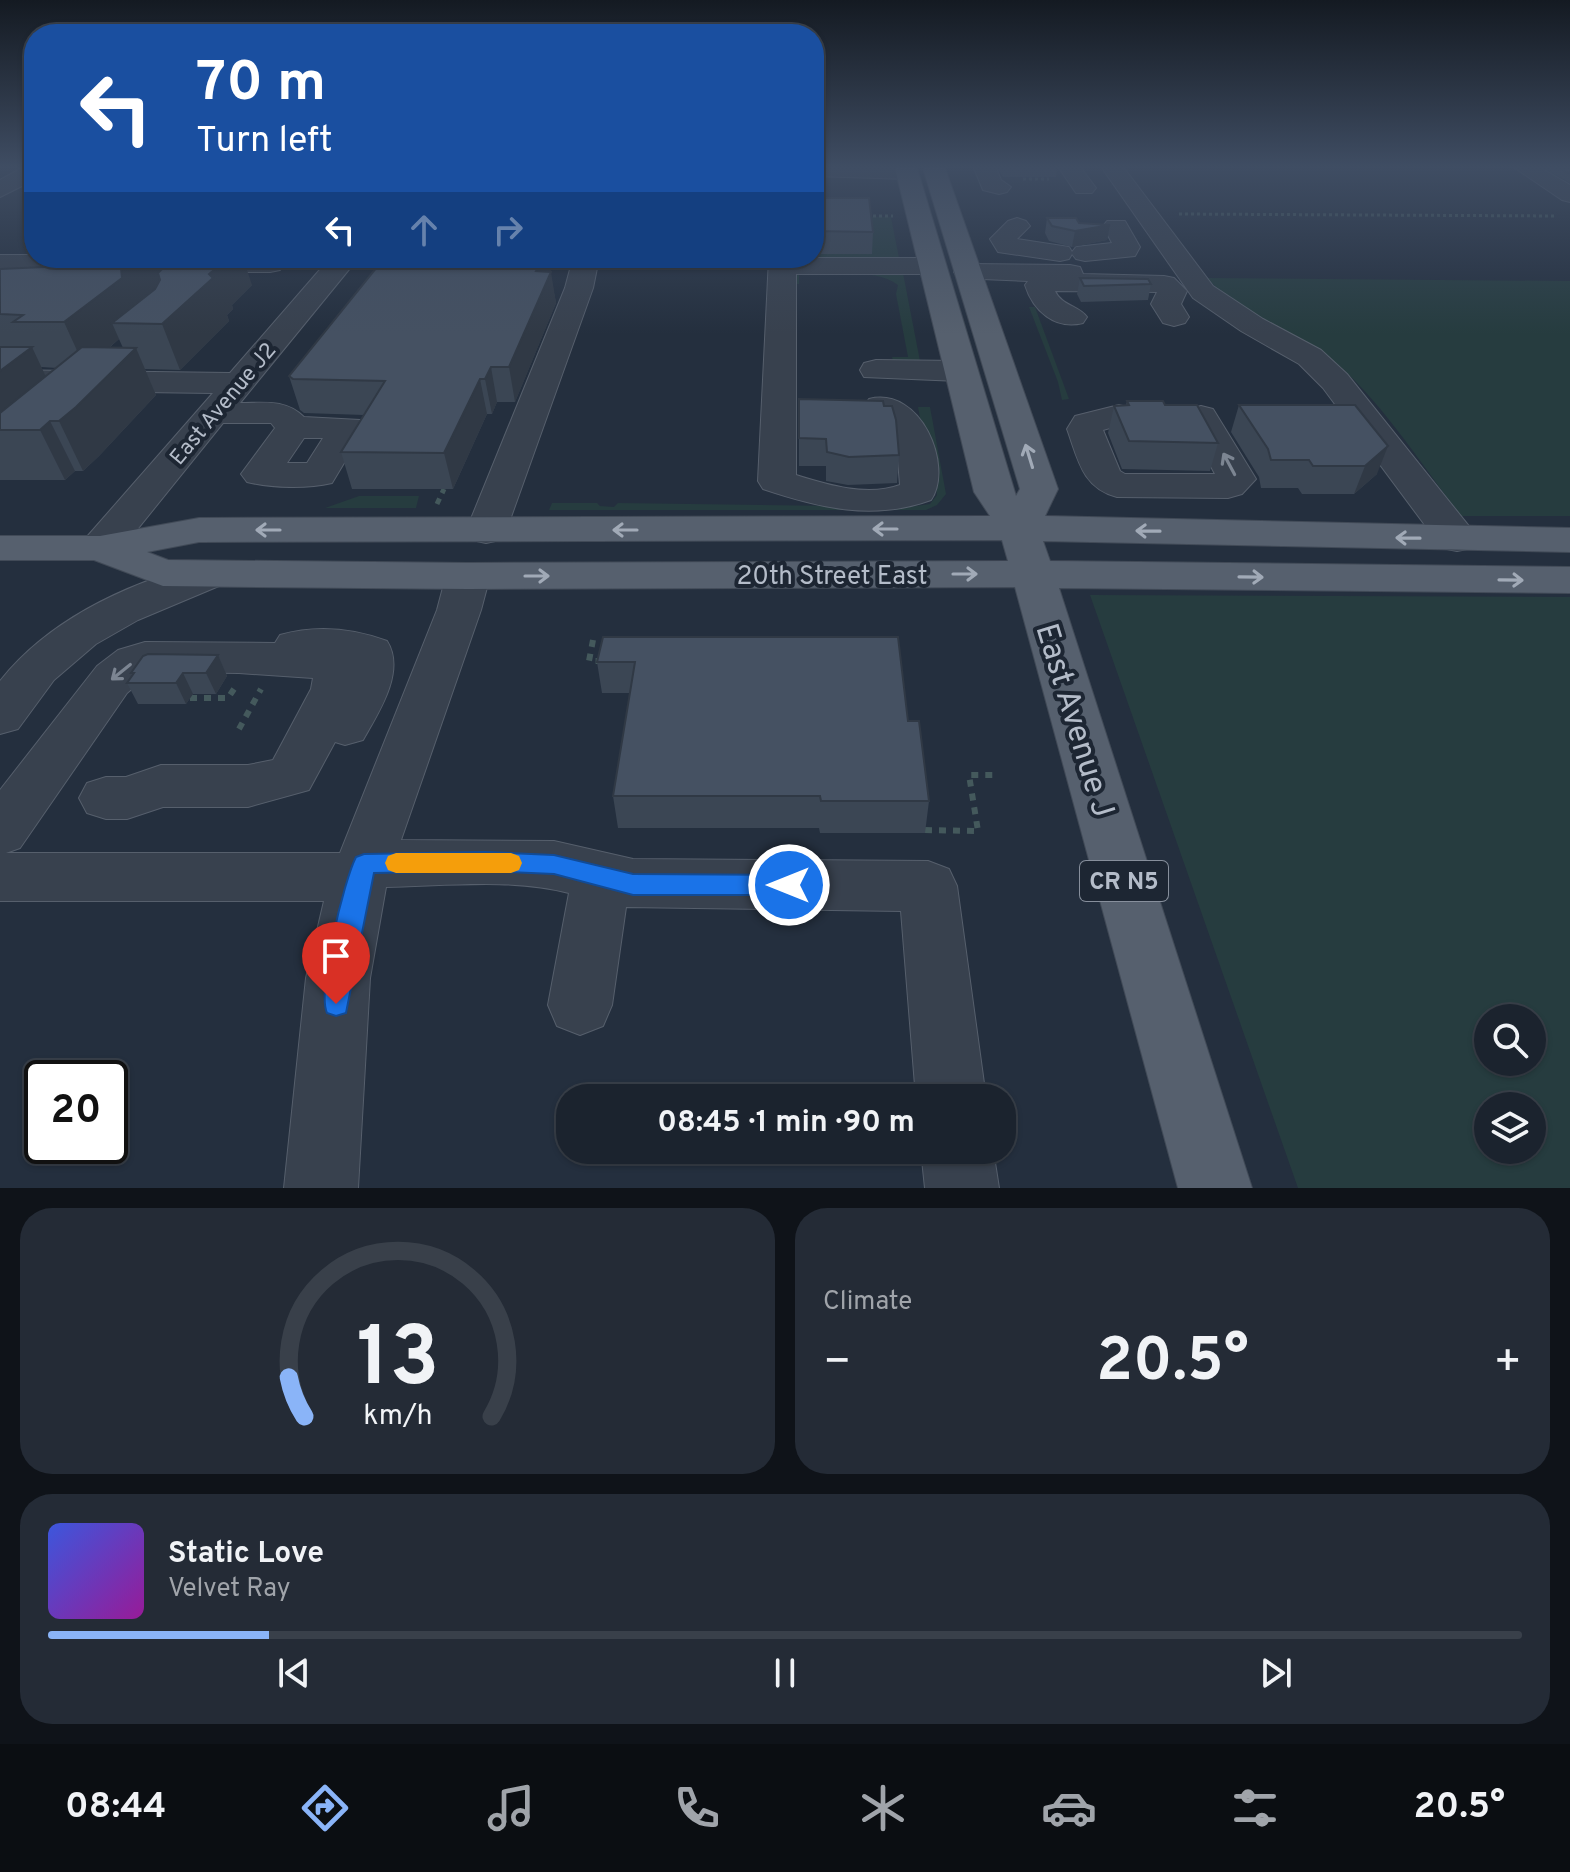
<!DOCTYPE html>
<meta charset="utf-8">
<style>
:root{--surface:#1b232e;--page:#242b36;--text:#f1f3f6;--muted:#a0a4aa;--line:#39404a;--accent:#8ab4f8}
body{margin:0;font-family:Overpass,sans-serif;background:var(--page);color:var(--text);height:100vh;display:flex;flex-direction:column;font-size:30px;white-space:nowrap}
*{box-sizing:border-box;margin:0}
p{font-size:26px;color:var(--muted)}
.icon{flex:none;width:44px;height:44px;fill:none;stroke:currentColor;stroke-width:2;stroke-linecap:round;stroke-linejoin:round}
.map{position:relative;height:1188px;overflow:hidden}
.side{display:flex;flex-direction:column;gap:20px;padding:20px;background:#0f1319;flex:1}
.side>*{flex:none}
.top-card{position:absolute;left:24px;top:24px;width:800px;height:244px;border-radius:32px;box-shadow:0 2px 6px #0004,0 0 0 2px var(--line);background:#1a4fa0;color:#fff;overflow:hidden}
.controls{position:absolute;left:1474px;top:1004px;display:grid;gap:16px}
.controls a{display:grid;place-items:center;width:72px;height:72px;border-radius:50%;background:var(--surface);box-shadow:0 2px 6px #0004,0 0 0 2px var(--line);font-size:40px}
.speed{position:absolute;left:24px;top:1060px;display:flex;gap:16px;font-size:40px;font-weight:700;text-align:center}
.speed>*{display:grid;place-content:center;width:104px;height:104px;border-radius:50%;background:var(--surface);box-shadow:0 2px 6px #0004,0 0 0 2px var(--line);line-height:1}
.speed .limit{border:4px solid #111;border-radius:12px;background:#fff;color:#111}
.pin{position:absolute;display:grid;place-items:center;width:68px;height:68px;color:#fff;margin:-82px -34px;border-radius:50% 50% 50% 0;rotate:-45deg;box-shadow:0 0 8px #0007}
.pin .icon{rotate:45deg}
.me{position:absolute;width:88px;margin:-44px;rotate:270deg;stroke-linejoin:round;filter:drop-shadow(0 0 6px #0008)}
.turn{display:flex;align-items:center;gap:28px;height:168px;padding:0 40px;font-size:36px}
.turn .icon{width:104px;height:104px;stroke-width:2.5}
.turn b{display:block;font-size:56px;line-height:68px}
.lanes{display:flex;align-items:center;height:76px;padding:0 40px;background:#0003;justify-content:center;gap:40px;direction:ltr}
.lanes .off{opacity:.35}
.big{font-size:60px;font-weight:700;line-height:1.1}
.side .widget{flex:1;display:flex;flex-direction:column;justify-content:center;gap:12px;min-width:0;padding:0 28px;border-radius:32px;background:var(--page)}
.side .dial{align-items:center;gap:0}
.dial svg{height:208px;overflow:visible;fill:none;stroke:var(--line);stroke-width:7;stroke-linecap:round;text-anchor:middle}
.dial text{fill:var(--text);stroke:none}
.song{display:flex;align-items:center;gap:24px}
.cover{width:96px;height:96px;border-radius:12px;background:linear-gradient(135deg,hsl(230 70% 55%),hsl(300 70% 35%))}
.played{height:8px;border-radius:4px;background:linear-gradient(90deg,var(--accent) 15%,var(--line) 15%)}
.keys{display:flex;justify-content:space-around;direction:ltr}
.heat{display:flex;justify-content:space-between;align-items:center;font-size:44px;direction:ltr}
.side .tiles{flex:1;display:grid;gap:20px;grid-template-columns:1fr 1fr}
.widget:last-child{grid-column:span 2}
.trip{position:absolute;left:556px;top:1084px;width:460px;height:80px;border-radius:32px;background:var(--surface);box-shadow:0 2px 6px #0004,0 0 0 2px var(--line);font-weight:700;line-height:80px;text-align:center}
.tab-bar{display:flex;height:128px;justify-content:space-around;align-items:center;background:#0b0e12;color:var(--muted)}
.tab-bar .icon{width:56px;height:56px}
.tab-bar .selected{color:var(--accent)}
.tab-bar b{font-size:36px;color:var(--text)}
.map>svg:first-child{display:block}
.green{fill:#263c3f;fill-rule:evenodd}
.lines{fill:none;stroke-linecap:round;stroke-linejoin:round}
.minor-casing{stroke:#565f6c;stroke-width:2}
.major-casing{stroke:#414a57;stroke-width:2}
.path-far2{stroke:#44595c;stroke-width:3;stroke-dasharray:3 3;stroke-linecap:butt}
.path-far1{stroke:#44595c;stroke-width:5;stroke-dasharray:6 6;stroke-linecap:butt}
.path{stroke:#44595c;stroke-width:6;stroke-dasharray:7 7;stroke-linecap:butt}
.minor{fill:#38414e;fill-rule:evenodd}
.major{fill:#56606e;fill-rule:evenodd}
.wall{fill:#3b4654;fill-rule:evenodd}
.shaded-wall{fill:#303945}
.building{fill:#455162;stroke:#303945;stroke-width:2}
.oneway{stroke:#a1aab7}
.oneway2{stroke:#7c8592}
.route{fill:#1a73e8;stroke:#114b97;stroke-width:2}
.slow{fill:#f59e0b}
.labels{text-anchor:middle;stroke-width:8;stroke-linejoin:round;paint-order:stroke}
.far-street-label{font-size:22px;fill:#b4bcc9;stroke:#1d2633}
.shield{fill:#1d2633;stroke:#878f9c;stroke-width:2}
.shield-label{font-size:24px;font-weight:bold;fill:#b4bcc9}
.street-label{font-size:26px;fill:#b4bcc9;stroke:#1d2633}
.near-street-label{font-size:32px;fill:#b4bcc9;stroke:#1d2633}
</style>
<div class="map">
<svg width="1570" height="1188" viewBox="0 0 1570 1188">
<rect width="100%" height="100%" fill="#242f3e"/>
<g class="green">
<polygon points="869,217 891,217 899,258 814,258 814,254"/>
<path d="M800 273H903L920 361H893L892 357H908L896 294 898 285C874 267 829 276 799 275V284H793L795 275Z"/>
<path d="M1207 278 1570 281V516H1461C1424 468 1377 395 1331 359 1292 328 1242 316 1207 278Z"/>
<polygon points="1029,307 1035,307 1069,399 1062,400 1058,382"/>
<polygon points="918,407 930,407 946,494 937,505 926,510 549,510 552,503 597,503 600,506 614,507 618,503 909,507 930,504 937,495 933,469 928,463"/>
<polygon points="359,496 419,496 416,508 325,508"/>
<path d="M1090 595 1570 597V1188H1298ZM1488 1018H1532V1062H1488ZM1488 1106H1532V1150H1488Z"/>
</g>
<g class="lines">
<g class="minor-casing">
<g id="minor">
<polygon points="22,168 34,168 34,180 0,197 0,180"/>
<polygon points="814,168 915,168 918,172 915,177 907,179 814,176"/>
<polygon points="974,168 996,168 1001,180 1011,187 1007,192 999,194 983,190"/>
<polygon points="1059,168 1081,168 1096,188 1092,193 1076,193"/>
<polygon points="1102,168 1124,168 1213,286 1263,319 1321,350 1347,374 1472,530 1478,539 1472,548 1457,551 1442,548 1323,388 1299,364 1241,331 1193,298"/>
<polygon points="1515,168 1541,168 1570,185 1570,202 1562,200"/>
<polygon points="1017,218 1026,221 1030,226 1017,239 1069,247 1072,252 1076,247 1112,243 1103,226 1107,221 1125,221 1140,247 1135,256 1085,261 1076,259 1072,254 1069,259 1060,261 998,252 990,239 1008,221"/>
<polygon points="0,255 34,255 34,258 279,258 284,264 280,270 270,272 0,271"/>
<path d="M330 258 463 259 459 265 449 267H351L240 403C265 403 285 399 304 417L360 420 365 428 332 483C307 489 272 488 247 482L241 474 275 428 271 423H223L115 557 100 560 85 557 79 548 85 539 213 393 0 390V370L230 373ZM304 438H323L307 463H287Z"/>
<polygon points="573,258 599,258 593,288 506,531 500,540 486,543 472,540 466,531 565,288"/>
<path d="M769 258H931L941 260 945 266 941 272 931 274H796V475C828 485 867 497 900 485L897 447 892 428 869 413 864 406 869 399C921 386 954 466 931 500 873 521 820 508 763 489L758 481Z"/>
<path d="M968 264 1070 265 1080 267 1083 274 1164 276 1174 278 1187 291 1181 304 1189 317 1185 323 1174 326 1163 323 1151 304 1157 292 1055 291C1062 306 1078 305 1087 317L1083 323C1055 330 1033 311 1025 285L1028 281 958 278 954 272 958 266Z"/>
<polygon points="876,360 959,361 971,364 975,371 971,378 959,381 864,377 860,370 864,363"/>
<path d="M1119 405 1131 408 1136 415 1131 422 1103 430 1120 471 1125 474H1215L1184 416 1189 409 1201 406 1213 409 1256 479 1242 494 1228 498 1117 497C1082 488 1078 459 1067 429L1075 416Z"/>
<path d="M211 561 226 565 232 574 226 583 138 620 96 644 54 680 18 729 0 734V681C51 617 133 581 211 561Z"/>
<path d="M468 563 483 567 490 576 481 610 401 840 554 841 633 859 928 861 949 869 957 886 986 1098H916L901 911 626 907 612 1005 603 1026 580 1035 557 1026 548 1005 569 893C511 878 445 886 386 887L370 978 358 1188H284L306 978 324 901H0V790L97 666 118 650 145 642 275 643 280 635C315 625 352 628 387 641 406 671 379 712 363 740L345 745 335 742 309 790 248 807H163L127 819H106L87 813 79 798 87 783 106 777H126L161 765H248L273 760 311 689 313 678 239 673 158 672 147 676 127 693 20 848 6 853H340L437 610 446 576 453 567Z"/>
<polygon points="921,1150 993,1150 999,1188 925,1188"/>
</g>
</g>
<g class="major-casing">
<path id="major" d="M895 168H917L1016 496 1020 489 923 168H945L1058 489 1045 516 1570 528V552L1043 541 1050 561 1570 567V593L1059 588 1252 1188H1178L1015 587 468 589 163 586 94 560H0V536H100L199 518 990 516 974 492ZM1002 540 1008 561 468 563 168 560 147 552 199 542Z"/>
</g>
<g class="path-far2">
<polyline points="1023,179 1049,179"/>
<polyline points="1179,214 1557,216"/>
<polyline points="867,216 893,216"/>
</g>
<polyline class="path-far1" points="437,504 444,489"/>
<g class="path">
<polyline points="593,640 589,661 603,661"/>
<polyline points="190,698 228,698 234,689"/>
<polyline points="239,729 261,689"/>
<polyline points="925,830 978,831 969,775 999,775"/>
</g>
<use href="#minor" class="minor"/>
<use href="#major" class="major"/>
</g>
<g class="wall">
<polygon points="998,168 1057,168 1056,177 1003,177"/>
<polygon points="1544,168 1570,168 1570,183"/>
<polygon points="814,198 873,232 872,254 814,254"/>
<polygon points="1047,218 1079,223 1110,225 1107,240 1072,247 1049,241 1045,233"/>
<path d="M157 258 161 270 252 285 232 305 233 309 227 315 229 321 180 370 145 369 156 395 99 456 83 471H75L65 480H0V269L67 266ZM119 339 123 348H109ZM41 367 57 368 46 377Z"/>
<polygon points="552,268 550,272 556,303 515,402 497,402 492,414 487,414 453,489 352,489 341,452 364,415 304,413 300,410 289,376"/>
<polygon points="1080,278 1151,284 1148,300 1081,302 1077,294"/>
<polygon points="799,399 884,406 899,455 897,483 848,485 826,481 826,466 799,466"/>
<polygon points="1127,401 1165,405 1218,443 1210,471 1122,469 1108,433 1114,406 1126,405"/>
<polygon points="1239,405 1355,405 1377,474 1354,494 1302,494 1298,488 1261,488 1259,477 1231,432"/>
<polygon points="603,637 908,721 929,801 925,833 820,833 819,828 618,828 613,796 630,693 602,693 597,662"/>
<polygon points="218,655 227,676 216,694 193,694 186,704 138,704 127,683 132,676 131,673"/>
</g>
<g class="shaded-wall">
<polygon points="1110,225 1107,240 1072,247 1075,231"/>
<polygon points="133,258 157,258 166,283 112,323 119,339 85,368 64,322"/>
<polygon points="222,258 243,258 252,285 232,305 233,309 227,315 229,321 180,370 162,324 209,274 214,266"/>
<polygon points="538,258 550,258 552,268 544,285 551,272 556,303 515,402 509,367"/>
<polygon points="32,347 54,394 0,430 0,371"/>
<polygon points="136,348 156,395 99,456 83,471 59,421"/>
<polygon points="491,367 497,402 492,414 485,379"/>
<polygon points="480,379 487,414 453,489 444,453"/>
<polygon points="50,421 75,471 65,480 40,430"/>
<polygon points="1388,446 1377,474 1354,494 1365,466"/>
<polygon points="218,655 227,676 216,694 206,673"/>
<polygon points="183,673 193,694 186,704 176,683"/>
</g>
<g class="building">
<polygon points="1559,168 1570,168 1570,174"/>
<polygon points="814,198 869,198 873,232 814,231"/>
<polygon points="1047,218 1076,218 1079,223 1110,225 1075,231 1052,226"/>
<polygon points="81,258 133,258 121,268 122,278 64,322 13,322 23,315 0,314 0,269 67,266"/>
<polygon points="173,258 222,258 214,266 219,266 209,274 213,278 162,324 112,323 155,289 160,280 158,273"/>
<polygon points="414,258 538,258 536,262 541,262 536,271 551,272 509,367 491,367 485,379 480,379 444,453 341,452 385,381 293,379 289,376 381,262 411,262"/>
<polygon points="1080,278 1148,279 1151,284 1084,286"/>
<polygon points="0,347 32,347 0,371"/>
<polygon points="82,347 136,348 76,407 59,421 50,421 40,430 0,430 0,413"/>
<polygon points="799,399 883,401 884,406 892,406 896,420 899,455 849,457 827,452 826,439 799,438"/>
<polygon points="1127,401 1163,401 1165,405 1197,405 1218,443 1129,441 1114,406 1129,405"/>
<polygon points="1239,405 1355,405 1388,446 1365,466 1313,466 1309,460 1271,460 1268,449"/>
<polygon points="603,637 898,637 908,721 919,721 929,801 821,801 820,796 613,796 635,662 597,662"/>
<polygon points="148,654 218,655 206,673 183,673 176,683 127,683 134,673 131,673 143,656"/>
</g>
<defs><path id="oneway-shaft" d="M-6 0H5M1.5-3L5.5 0L1.5 3" fill="none" stroke-width="1.6" stroke-linecap="round" stroke-linejoin="round" transform="scale(2)"/></defs>
<g class="oneway">
<use href="#oneway-shaft" transform="translate(1029 456) rotate(-107)"/>
<use href="#oneway-shaft" transform="translate(885 529) rotate(180)"/>
<use href="#oneway-shaft" transform="translate(268 530) rotate(-180)"/>
<use href="#oneway-shaft" transform="translate(625 530) rotate(180)"/>
<use href="#oneway-shaft" transform="translate(1148 531) rotate(-179)"/>
<use href="#oneway-shaft" transform="translate(1408 538) rotate(-179)"/>
<use href="#oneway-shaft" transform="translate(965 574)"/>
<use href="#oneway-shaft" transform="translate(537 576)"/>
<use href="#oneway-shaft" transform="translate(1251 577) rotate(1)"/>
<use href="#oneway-shaft" transform="translate(1511 580) rotate(1)"/>
</g>
<g class="oneway2">
<use href="#oneway-shaft" transform="translate(1229 464) rotate(-118)"/>
<use href="#oneway-shaft" transform="translate(121 672) rotate(141)"/>
</g>
<linearGradient id="sky" x2="0" y2="1"><stop stop-color="#141a22"/><stop offset="0.5" stop-color="#3f4d63"/><stop offset="1" stop-color="#3f4d63" stop-opacity="0"/></linearGradient>
<rect width="1570" height="334" fill="url(#sky)"/>
<path class="route" d="M485 852 554 855 633 874 789 875 798 878 801 885 798 892 789 895H633L554 874 485 871 374 873 346 1013 336 1016 327 1013C317 991 344 880 356 857L364 854Z"/>
<polygon class="slow" points="396,853 511,853 519,856 522,863 519,870 511,873 396,873 388,870 385,863 388,856"/>
<g class="labels">
<g class="far-street-label">
<text transform="translate(222 403) rotate(-50)" y="8">East Avenue J2</text>
</g>
<rect class="shield" x="1080" y="861" width="88" height="40" rx="6"/>
<g class="shield-label">
<text x="1124" y="889">CR N5</text>
</g>
<g class="street-label">
<text x="832" y="584">20th Street East</text>
</g>
<g class="near-street-label">
<text transform="translate(1076 720) rotate(73)" y="11">East Avenue J</text>
</g>
</g>
</svg>
<div class="controls">
<a><svg class="icon" aria-label="search" viewBox="0 0 24 24"><circle cx="10" cy="10" r="6"/><path d="M15 15l6 6"/></svg></a>
<a><svg class="icon" aria-label="layers" viewBox="0 0 24 24"><path d="M12 4l9 5-9 5-9-5zM3 14l9 5 9-5"/></svg></a>
</div>
<div class="speed"><div class="limit">20</div></div>
<div class="pin" style="left:336px;top:1004px;background:#d93025"><svg class="icon" aria-label="arrive" viewBox="0 0 24 24"><path d="M6 21V4h12l-3 4 3 4H6"/></svg></div>
<svg class="me" style="left:789px;top:885px" viewBox="-20 -20 40 40"><circle r="17" fill="#1a73e8" stroke="#fff" stroke-width="3"/><path d="M0-11L8 9 0 5-8 9z" fill="#fff"/></svg>
<div class="trip">08:45 · 1 min · 90 m</div>
<div class="top-card">
<div class="turn"><svg class="icon" aria-label="left" viewBox="0 0 24 24"><path d="M17 20v-9H6M10 6l-5 5 5 5"/></svg><div><b>70 m</b>Turn left</div></div>
<div class="lanes"><svg class="icon" aria-label="left" viewBox="0 0 24 24"><path d="M17 20v-9H6M10 6l-5 5 5 5"/></svg><svg class="icon off" aria-label="ahead" viewBox="0 0 24 24"><path d="M12 20V5M6 11l6-6 6 6"/></svg><svg class="icon off" aria-label="right" viewBox="0 0 24 24"><path d="M7 20v-9h11M14 6l5 5-5 5"/></svg></div>
</div>
</div>
<section class="side">
<div class="tiles">
<div class="widget dial"><svg viewBox="0 0 100 80">
<path d="M14 69A42 42 0 1 1 86 69"/>
<path d="M14 69A42 42 0 0 1 8 54" stroke="#8ab4f8"/>
<text x="50" y="56" font-size="32" font-weight="700">13</text>
<text x="50" y="72" font-size="11">km/h</text>
</svg></div>
<div class="widget"><p>Climate</p>
<div class="heat"><a>−</a><b class="big">20.5°</b><a>+</a></div>
</div>
<div class="widget">
<div class="song"><i class="cover"></i><div><b>Static Love</b><p>Velvet Ray</p></div></div>
<div class="played"></div>
<div class="keys"><svg class="icon" aria-label="previous" viewBox="0 0 24 24"><path d="M18 5L8 12l10 7zM5 5v14"/></svg><svg class="icon" aria-label="pause" viewBox="0 0 24 24"><path d="M8 5v14M16 5v14"/></svg><svg class="icon" aria-label="next" viewBox="0 0 24 24"><path d="M6 5l10 7-10 7zM19 5v14"/></svg></div>
</div>
</div>
</section>
<nav class="tab-bar">
<b>08:44</b>
<svg class="icon selected" aria-label="directions" viewBox="0 0 24 24"><path d="M12 3l9 9-9 9-9-9zM9 14v-3h6M13 9l2 2-2 2"/></svg>
<svg class="icon" aria-label="music" viewBox="0 0 24 24"><path d="M9 18V5l10-2v13"/><circle cx="6" cy="18" r="3"/><circle cx="16" cy="16" r="3"/></svg>
<svg class="icon" aria-label="phone" viewBox="0 0 24 24"><path d="M5 4h4l2 5-3 2q2 4 5 5l2-3 5 2v4C11 20 4 13 5 4z"/></svg>
<svg class="icon" aria-label="climate" viewBox="0 0 24 24"><path d="M12 3v18M4 7l16 10M4 17L20 7"/></svg>
<svg class="icon" aria-label="car" viewBox="0 0 24 24"><path d="M5 17H2v-5l4-1 3-4h7l3 4 3 1v5h-3M9 17h6M6 11h13"/><circle cx="7" cy="17" r="2"/><circle cx="17" cy="17" r="2"/></svg>
<svg class="icon" aria-label="filters" viewBox="0 0 24 24"><path d="M4 7h16M4 17h16"/><circle cx="9" cy="7" r="2"/><circle cx="15" cy="17" r="2"/></svg>
<b>20.5°</b>
</nav>
